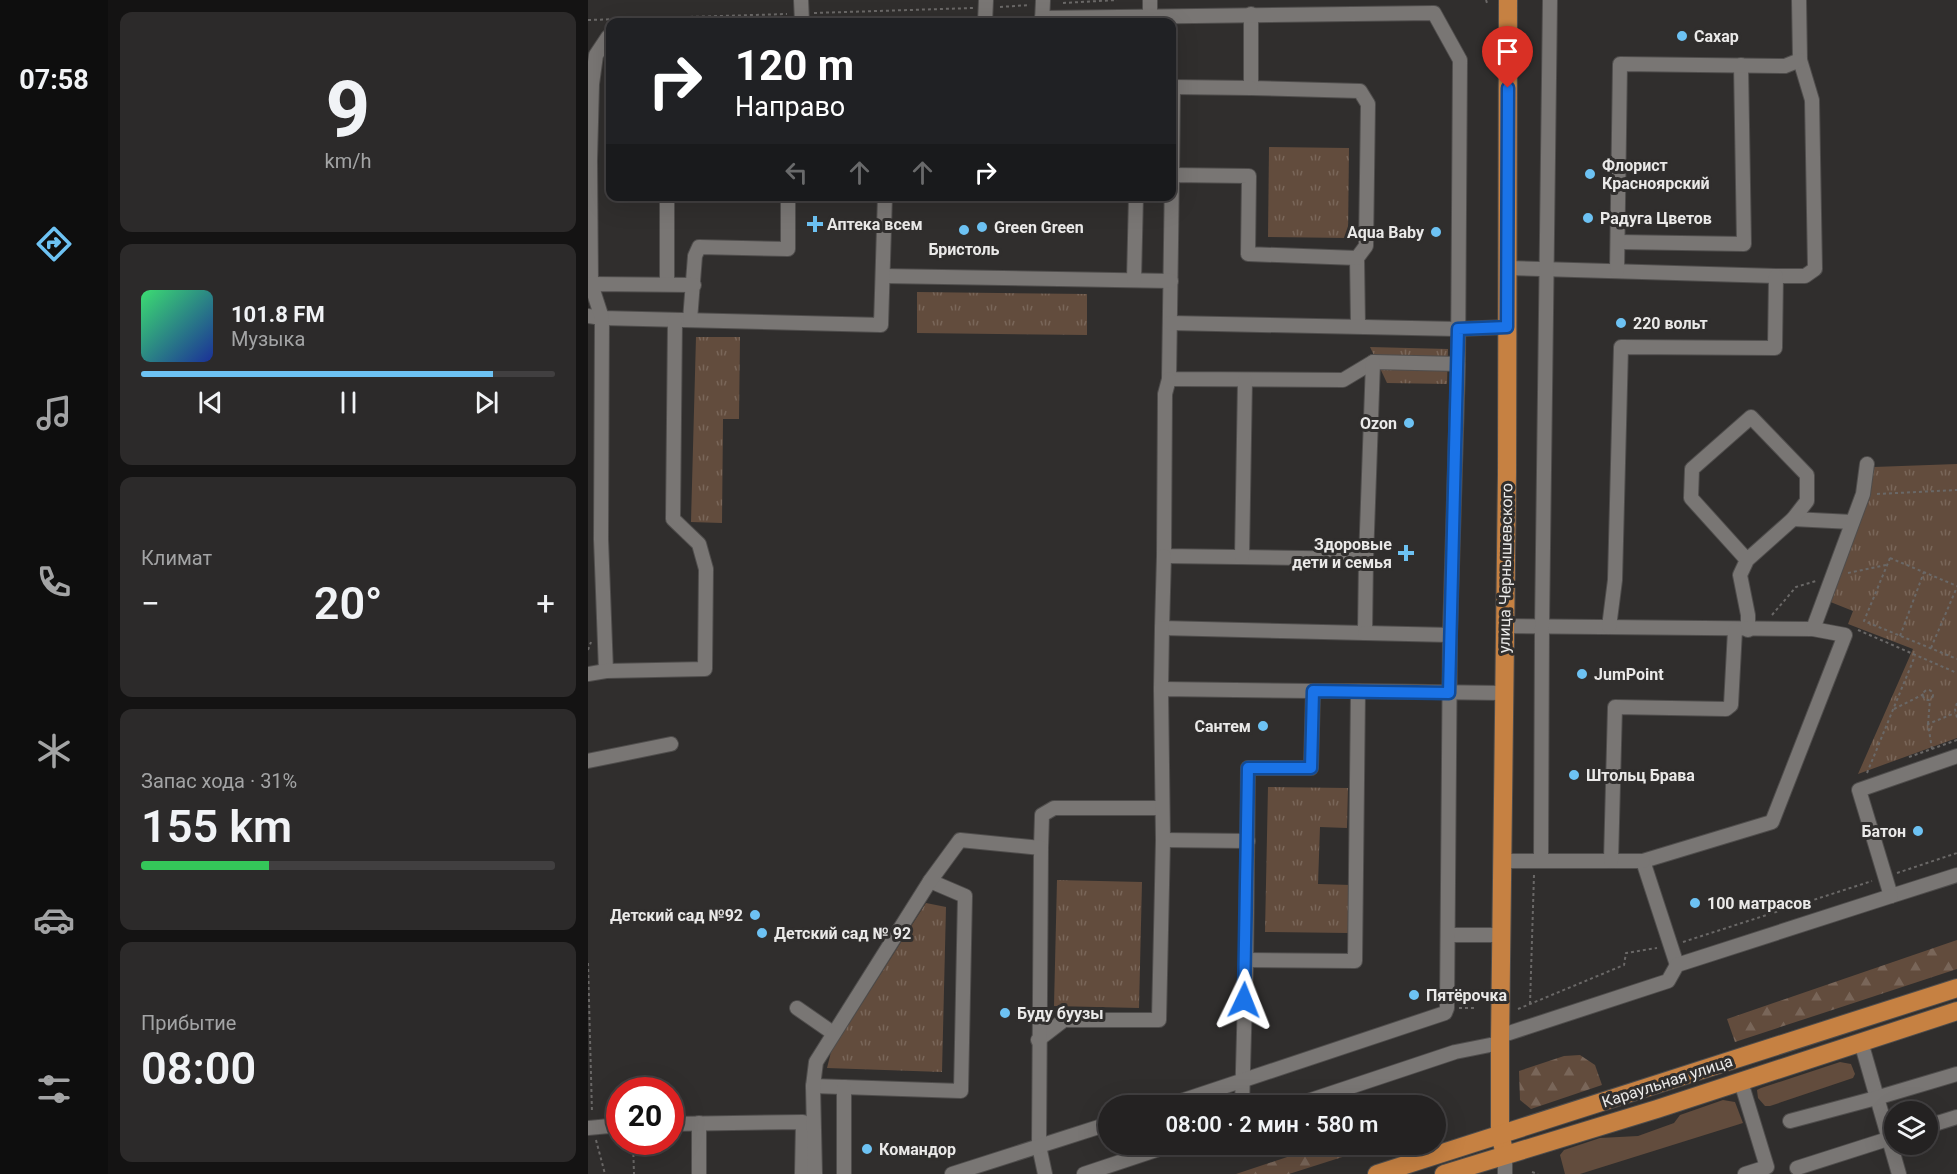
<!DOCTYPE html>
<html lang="ru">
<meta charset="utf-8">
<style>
:root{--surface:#242222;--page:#2c2a2a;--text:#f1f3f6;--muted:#a3a4a5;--line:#413f40;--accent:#6dc2f3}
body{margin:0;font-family:Roboto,sans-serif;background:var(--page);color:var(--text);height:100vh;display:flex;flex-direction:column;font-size:22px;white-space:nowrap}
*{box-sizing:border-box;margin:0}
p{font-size:20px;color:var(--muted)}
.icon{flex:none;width:33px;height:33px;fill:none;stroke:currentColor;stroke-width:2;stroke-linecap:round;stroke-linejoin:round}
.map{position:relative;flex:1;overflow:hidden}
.sheet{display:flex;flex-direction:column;gap:12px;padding:12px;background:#141313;width:480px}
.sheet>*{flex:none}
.banner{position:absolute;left:18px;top:18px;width:570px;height:183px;border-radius:12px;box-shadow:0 6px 24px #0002,0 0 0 2px var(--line);background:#202124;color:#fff;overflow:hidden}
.tools{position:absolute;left:1296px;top:1101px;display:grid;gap:12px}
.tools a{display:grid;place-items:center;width:54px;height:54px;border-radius:50%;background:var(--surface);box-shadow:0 6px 24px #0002,0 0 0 2px var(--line);font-size:30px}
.speed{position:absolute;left:18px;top:1077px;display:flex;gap:12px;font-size:30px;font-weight:700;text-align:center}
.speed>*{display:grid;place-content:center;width:78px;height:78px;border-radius:50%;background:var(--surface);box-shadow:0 6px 24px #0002,0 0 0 2px var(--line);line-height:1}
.speed .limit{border:9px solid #d22;background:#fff;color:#111}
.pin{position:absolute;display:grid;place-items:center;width:51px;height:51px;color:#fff;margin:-62px -26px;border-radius:50% 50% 50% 0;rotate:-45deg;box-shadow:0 0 6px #0007}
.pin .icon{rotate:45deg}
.me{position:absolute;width:66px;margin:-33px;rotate:2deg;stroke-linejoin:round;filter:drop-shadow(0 0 4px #0008)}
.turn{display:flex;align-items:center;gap:21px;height:126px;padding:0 30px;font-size:27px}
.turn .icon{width:78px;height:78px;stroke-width:2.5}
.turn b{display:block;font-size:42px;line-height:51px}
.lanes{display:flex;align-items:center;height:57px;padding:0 30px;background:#0003;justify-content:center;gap:30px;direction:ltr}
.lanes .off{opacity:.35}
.big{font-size:45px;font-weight:600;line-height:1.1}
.sheet .widget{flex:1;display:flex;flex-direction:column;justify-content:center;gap:9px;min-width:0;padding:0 21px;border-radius:12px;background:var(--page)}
.sheet .dial{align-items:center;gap:0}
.dial b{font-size:78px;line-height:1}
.song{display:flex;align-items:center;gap:18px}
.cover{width:72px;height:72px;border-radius:9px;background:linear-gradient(135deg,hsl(140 70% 55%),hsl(230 70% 35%))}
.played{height:6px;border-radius:3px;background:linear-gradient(90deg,var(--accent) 85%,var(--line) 85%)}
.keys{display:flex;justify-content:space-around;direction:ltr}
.heat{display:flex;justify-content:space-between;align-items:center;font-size:33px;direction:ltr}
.charge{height:9px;border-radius:4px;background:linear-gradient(90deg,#34c759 31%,var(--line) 0)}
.trip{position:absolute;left:510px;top:1095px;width:348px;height:60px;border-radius:30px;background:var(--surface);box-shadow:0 6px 24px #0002,0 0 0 2px var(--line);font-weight:600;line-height:60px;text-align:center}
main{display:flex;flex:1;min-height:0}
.tabs{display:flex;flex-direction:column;width:108px;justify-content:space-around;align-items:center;background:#0e0e0e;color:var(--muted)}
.tabs .icon{width:42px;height:42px}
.tabs .on{color:var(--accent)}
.tabs b{font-size:27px;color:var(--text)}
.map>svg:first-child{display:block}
.green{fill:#624c3d}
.forest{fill:url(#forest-firs)}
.park{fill:url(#park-tufts)}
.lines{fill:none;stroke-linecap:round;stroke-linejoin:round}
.minor-casing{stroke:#4f4d4c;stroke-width:16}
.major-casing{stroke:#4f4d4c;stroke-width:20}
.path{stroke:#6a6867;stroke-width:2;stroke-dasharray:3 3;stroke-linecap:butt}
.minor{stroke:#797674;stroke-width:14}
.major{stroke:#c68142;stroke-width:18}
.route-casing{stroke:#114b97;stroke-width:15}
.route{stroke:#1a73e8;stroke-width:10}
.poi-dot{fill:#6dc2f3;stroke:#302e2d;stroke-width:2}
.labels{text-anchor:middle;stroke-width:6;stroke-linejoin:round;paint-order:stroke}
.poi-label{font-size:16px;font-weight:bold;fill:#eae9e8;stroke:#302e2d;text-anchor:start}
.street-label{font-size:16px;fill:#eae9e8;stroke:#302e2d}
</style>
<main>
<nav class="tabs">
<b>07:58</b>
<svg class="icon on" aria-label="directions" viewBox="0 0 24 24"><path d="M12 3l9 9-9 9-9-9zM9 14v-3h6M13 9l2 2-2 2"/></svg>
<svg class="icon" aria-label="music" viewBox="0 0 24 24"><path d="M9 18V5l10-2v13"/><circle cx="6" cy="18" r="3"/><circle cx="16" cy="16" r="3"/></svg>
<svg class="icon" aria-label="phone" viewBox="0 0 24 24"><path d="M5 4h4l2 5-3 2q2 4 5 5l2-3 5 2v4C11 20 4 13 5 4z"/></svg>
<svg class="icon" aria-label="climate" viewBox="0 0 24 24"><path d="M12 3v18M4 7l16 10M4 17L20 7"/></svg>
<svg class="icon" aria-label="car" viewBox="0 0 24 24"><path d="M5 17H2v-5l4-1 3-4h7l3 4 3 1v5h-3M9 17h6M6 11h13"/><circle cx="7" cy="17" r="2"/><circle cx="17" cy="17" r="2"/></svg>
<svg class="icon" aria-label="filters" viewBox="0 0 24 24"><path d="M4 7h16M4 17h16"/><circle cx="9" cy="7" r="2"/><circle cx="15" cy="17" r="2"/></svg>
</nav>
<section class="sheet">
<div class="widget dial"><b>9</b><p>km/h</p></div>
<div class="widget">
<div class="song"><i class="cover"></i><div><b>101.8 FM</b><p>Музыка</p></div></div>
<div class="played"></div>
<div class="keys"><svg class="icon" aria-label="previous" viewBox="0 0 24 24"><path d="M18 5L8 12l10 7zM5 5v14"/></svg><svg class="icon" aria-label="pause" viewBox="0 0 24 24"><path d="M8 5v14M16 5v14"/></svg><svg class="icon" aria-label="next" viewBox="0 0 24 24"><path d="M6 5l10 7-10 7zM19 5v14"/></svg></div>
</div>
<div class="widget"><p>Климат</p>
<div class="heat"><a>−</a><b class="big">20°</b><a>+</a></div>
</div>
<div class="widget"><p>Запас хода · 31%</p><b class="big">155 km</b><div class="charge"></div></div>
<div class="widget"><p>Прибытие</p><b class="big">08:00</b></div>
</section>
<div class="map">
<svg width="1369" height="1174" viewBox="0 0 1369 1174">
<defs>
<pattern id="forest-firs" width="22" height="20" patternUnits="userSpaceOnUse" patternTransform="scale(1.5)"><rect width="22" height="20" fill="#624c3d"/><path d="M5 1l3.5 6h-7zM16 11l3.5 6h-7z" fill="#796659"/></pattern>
<pattern id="park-tufts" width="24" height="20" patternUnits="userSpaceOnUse" patternTransform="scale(1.5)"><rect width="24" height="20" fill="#624c3d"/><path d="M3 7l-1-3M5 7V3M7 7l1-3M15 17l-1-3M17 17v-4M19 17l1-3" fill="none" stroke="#796659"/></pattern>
</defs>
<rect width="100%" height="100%" fill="#302e2d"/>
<g class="green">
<polygon points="1252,1062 1263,1064 1267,1074 1265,1078 1182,1106 1177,1106 1170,1098 1169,1090 1173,1088"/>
<polygon points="1135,1100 1147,1102 1155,1123 992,1174 977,1174 972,1155 976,1150 1012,1138 1050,1136 1086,1123 1092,1115"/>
</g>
<g class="forest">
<polygon points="1369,940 1369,969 1147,1042 1139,1019"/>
<polygon points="992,1055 1007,1065 1014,1085 943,1109 932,1100 931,1071 976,1056"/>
<polygon points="735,1145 792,1145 701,1174 648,1174"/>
</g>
<g class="park">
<polygon points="681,147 761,148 760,238 680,237"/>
<polygon points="329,292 499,294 499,335 329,333"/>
<polygon points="108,337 152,337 151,419 135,419 134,523 103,522"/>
<polygon points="782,347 860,349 859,384 799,383"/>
<polygon points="1369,464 1369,738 1270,774 1325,649 1260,624 1265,611 1240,601 1280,502 1286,467"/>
<polygon points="680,787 760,788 759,828 732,827 730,884 763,885 762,933 677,932"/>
<polygon points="469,880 554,882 551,1008 466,1006"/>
<polygon points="338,903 358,907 354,1072 239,1068 243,1052"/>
</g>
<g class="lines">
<g class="minor-casing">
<g id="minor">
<polyline points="213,0 214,22"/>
<polyline points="663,14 663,88 772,91 780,104 778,246 769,258 770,326"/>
<polyline points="562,15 562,0"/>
<polyline points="454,18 846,13 872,60 870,364 785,362 755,380 581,379 584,175 661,176 660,254 769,258"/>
<polyline points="397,22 398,0"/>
<polyline points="454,22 455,0"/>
<polyline points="584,87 663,88"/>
<polyline points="0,160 2,160 3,284"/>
<polyline points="2,160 4,84 8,55 20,37 22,36"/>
<polyline points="584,175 585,87"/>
<polyline points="1030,242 1156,244 1153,65"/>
<polyline points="919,268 1188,276 1217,276 1227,269 1224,100 1212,60 1211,0"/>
<polyline points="1029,271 1032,64 1197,66 1212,60"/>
<polyline points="295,276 583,281"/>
<polyline points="546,280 548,196"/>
<polyline points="79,284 79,196"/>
<polyline points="0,316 14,318 293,325 297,196"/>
<polyline points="102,320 107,256 111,247 200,249 200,196"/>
<polyline points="582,323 870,329 919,327"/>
<polyline points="581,379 577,394 576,556 778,559 785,362"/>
<polyline points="1205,519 1264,522"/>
<polyline points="576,556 574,628 777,633 778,559"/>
<polyline points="654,557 657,380"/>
<polyline points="1159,560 1103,498 1104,469 1163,417 1219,475 1219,501 1205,519 1159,560 1152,575 1160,615 1160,630"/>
<polyline points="916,626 1225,629 1257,635 1184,822 1055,861 1089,965"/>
<polyline points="1021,627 1027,580 1033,347 1187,348 1188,276"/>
<polyline points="1225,629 1275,494 1279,464"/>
<polyline points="777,633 862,635 870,364"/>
<polyline points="18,671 13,539 14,318 3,284 106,285"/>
<polyline points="0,674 18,671 117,669 118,569 111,544 85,519 87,320"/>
<polyline points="573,689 574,628"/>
<polyline points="725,691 770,691"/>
<polyline points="1369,756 1271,790 1303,896 1369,875"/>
<polyline points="0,761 83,744"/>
<polyline points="575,840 660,841"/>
<polyline points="453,848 454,815 466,808 573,808"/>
<polyline points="953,860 954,627 962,0"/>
<polyline points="914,861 1055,861"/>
<polyline points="1023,861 1027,707 1138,709 1143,705 1147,630"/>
<polyline points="860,935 913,935"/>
<polyline points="658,960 767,961 770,691 915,693"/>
<polyline points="209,1008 245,1033"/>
<polyline points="912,1036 1080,981 1089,965 1303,896"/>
<polyline points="450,1040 476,1020 571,1020 575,840 573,689 725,691 723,768 660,768 658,960 654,1106"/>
<polyline points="1273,1042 1311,1174"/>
<polyline points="1153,1082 1179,1167 1157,1174"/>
<polyline points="225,1086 373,1091 377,896 342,881"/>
<polyline points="578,1106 857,1013 859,1008 862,635"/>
<polyline points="705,1106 867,1052 912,1043"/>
<polyline points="1202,1121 1288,1098 1369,1074"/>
<polyline points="111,1123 111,1174"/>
<polyline points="82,1124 215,1122 214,1174"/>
<polyline points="1340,1126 1369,1117"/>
<polyline points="0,1128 32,1125"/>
<polyline points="917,1154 917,1174"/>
<polyline points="1209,1168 1306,1137"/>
<polyline points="227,1174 225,1086 228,1062 342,881 372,840 453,848 451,1146 457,1174"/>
<polyline points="256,1174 256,1087"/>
<polyline points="364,1174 520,1124"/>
<polyline points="496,1174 586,1144"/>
</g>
</g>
<g class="major-casing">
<g id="major">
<polyline points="917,1154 912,1135 912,1043 919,474 920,0"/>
<polyline points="789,1174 1369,988"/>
<polyline points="856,1174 1069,1109 1369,1011"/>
</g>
</g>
<g class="path">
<polyline points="898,0 899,3"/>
<polyline points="475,3 529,0"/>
<polyline points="412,7 442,5"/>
<polyline points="226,13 385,8"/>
<polyline points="0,20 199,14"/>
<polyline points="1289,494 1369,490"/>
<polyline points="1302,558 1276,621 1369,659"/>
<polyline points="1302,558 1369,586"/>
<polyline points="1260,573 1298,565"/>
<polyline points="1184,615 1208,587 1228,581"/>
<polyline points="1270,630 1369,673"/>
<polyline points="1312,636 1336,572"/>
<polyline points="1343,648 1369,587"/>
<polyline points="0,650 3,642"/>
<circle cx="1340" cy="695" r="5"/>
<polyline points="1369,703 1367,709 1369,718"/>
<polyline points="1306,709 1336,694"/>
<polyline points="1340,724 1342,700"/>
<polyline points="1344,749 1340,724 1367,713"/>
<polyline points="1321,757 1369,740"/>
<polyline points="1279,773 1327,656"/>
<polyline points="1309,873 1369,853"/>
<polyline points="1095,942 1284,881"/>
<polyline points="0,963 4,1113"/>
<polyline points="942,1004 946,875"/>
<polyline points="871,1008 889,1008"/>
<polyline points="930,1009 1036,965 1038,953 1069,948"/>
<polyline points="8,1140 17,1174"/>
<polyline points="45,1142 46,1174"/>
<polyline points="944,1172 950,1174"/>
</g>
<use href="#minor" class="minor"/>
<use href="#major" class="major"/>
</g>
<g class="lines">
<g class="route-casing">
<polyline id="route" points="656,1000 660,768 723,768 725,691 861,693 870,329 919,327 920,88"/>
</g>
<use href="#route" class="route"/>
</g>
<g class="poi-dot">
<circle cx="1094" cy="36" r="6"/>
<circle cx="1002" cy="174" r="6"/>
<circle cx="1000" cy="218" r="6"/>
<path d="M224 215h6v6h6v6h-6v6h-6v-6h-6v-6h6z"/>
<circle cx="394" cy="227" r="6"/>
<circle cx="376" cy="230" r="6"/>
<circle cx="848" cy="232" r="6"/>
<circle cx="1033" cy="323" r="6"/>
<circle cx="821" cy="423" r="6"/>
<path d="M815 544h6v6h6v6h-6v6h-6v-6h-6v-6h6z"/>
<circle cx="994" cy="674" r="6"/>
<circle cx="675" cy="726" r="6"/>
<circle cx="986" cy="775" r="6"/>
<circle cx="1330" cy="831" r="6"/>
<circle cx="1107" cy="903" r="6"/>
<circle cx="167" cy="915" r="6"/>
<circle cx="174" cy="933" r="6"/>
<circle cx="826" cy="995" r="6"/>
<circle cx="417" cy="1013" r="6"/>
<circle cx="279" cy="1149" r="6"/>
</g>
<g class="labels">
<g class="poi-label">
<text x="1106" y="42">Сахар</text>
<text x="1014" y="171">Флорист<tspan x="1014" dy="18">Красноярский</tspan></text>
<text x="1012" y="224">Радуга Цветов</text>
<text x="239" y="230">Аптека всем</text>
<text x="406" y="233">Green Green</text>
<text x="836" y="238" text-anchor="end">Aqua Baby</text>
<text x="376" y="255" text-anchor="middle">Бристоль</text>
<text x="1045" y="329">220 вольт</text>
<text x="809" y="429" text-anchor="end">Ozon</text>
<text x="804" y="550" text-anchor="end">Здоровые<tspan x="804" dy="18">дети и семья</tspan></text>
<text x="1006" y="680">JumPoint</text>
<text x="663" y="732" text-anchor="end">Сантем</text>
<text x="998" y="781">Штольц Брава</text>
<text x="1318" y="837" text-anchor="end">Батон</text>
<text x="1119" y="909">100 матрасов</text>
<text x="155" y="921" text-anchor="end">Детский сад №92</text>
<text x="186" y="939">Детский сад № 92</text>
<text x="838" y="1001">Пятёрочка</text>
<text x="429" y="1019">Буду буузы</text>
<text x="291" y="1155">Командор</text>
</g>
<g class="street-label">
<text transform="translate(917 568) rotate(-89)" y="6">улица Чернышевского</text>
<text transform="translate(1079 1081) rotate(-18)" y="6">Караульная улица</text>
</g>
</g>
</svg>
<div class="tools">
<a><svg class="icon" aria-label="layers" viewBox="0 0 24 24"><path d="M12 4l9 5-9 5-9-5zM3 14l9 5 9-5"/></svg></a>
</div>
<div class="speed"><div class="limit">20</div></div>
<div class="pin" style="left:920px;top:88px;background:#d93025"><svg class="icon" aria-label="arrive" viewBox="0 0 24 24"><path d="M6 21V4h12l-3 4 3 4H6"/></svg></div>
<svg class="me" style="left:656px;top:1000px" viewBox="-20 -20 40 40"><path d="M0-17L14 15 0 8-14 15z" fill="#1a73e8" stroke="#fff" stroke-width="4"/></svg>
<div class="trip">08:00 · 2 мин · 580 m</div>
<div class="banner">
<div class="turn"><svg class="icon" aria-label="right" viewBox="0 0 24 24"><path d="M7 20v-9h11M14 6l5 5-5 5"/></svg><div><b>120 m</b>Направо</div></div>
<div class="lanes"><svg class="icon off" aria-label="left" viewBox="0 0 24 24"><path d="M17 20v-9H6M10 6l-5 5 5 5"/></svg><svg class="icon off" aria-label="ahead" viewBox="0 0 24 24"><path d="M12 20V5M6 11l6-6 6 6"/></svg><svg class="icon off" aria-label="ahead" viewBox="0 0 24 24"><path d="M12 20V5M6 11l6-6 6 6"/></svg><svg class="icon" aria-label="right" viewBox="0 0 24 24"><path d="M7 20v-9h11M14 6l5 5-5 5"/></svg></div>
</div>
</div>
</main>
